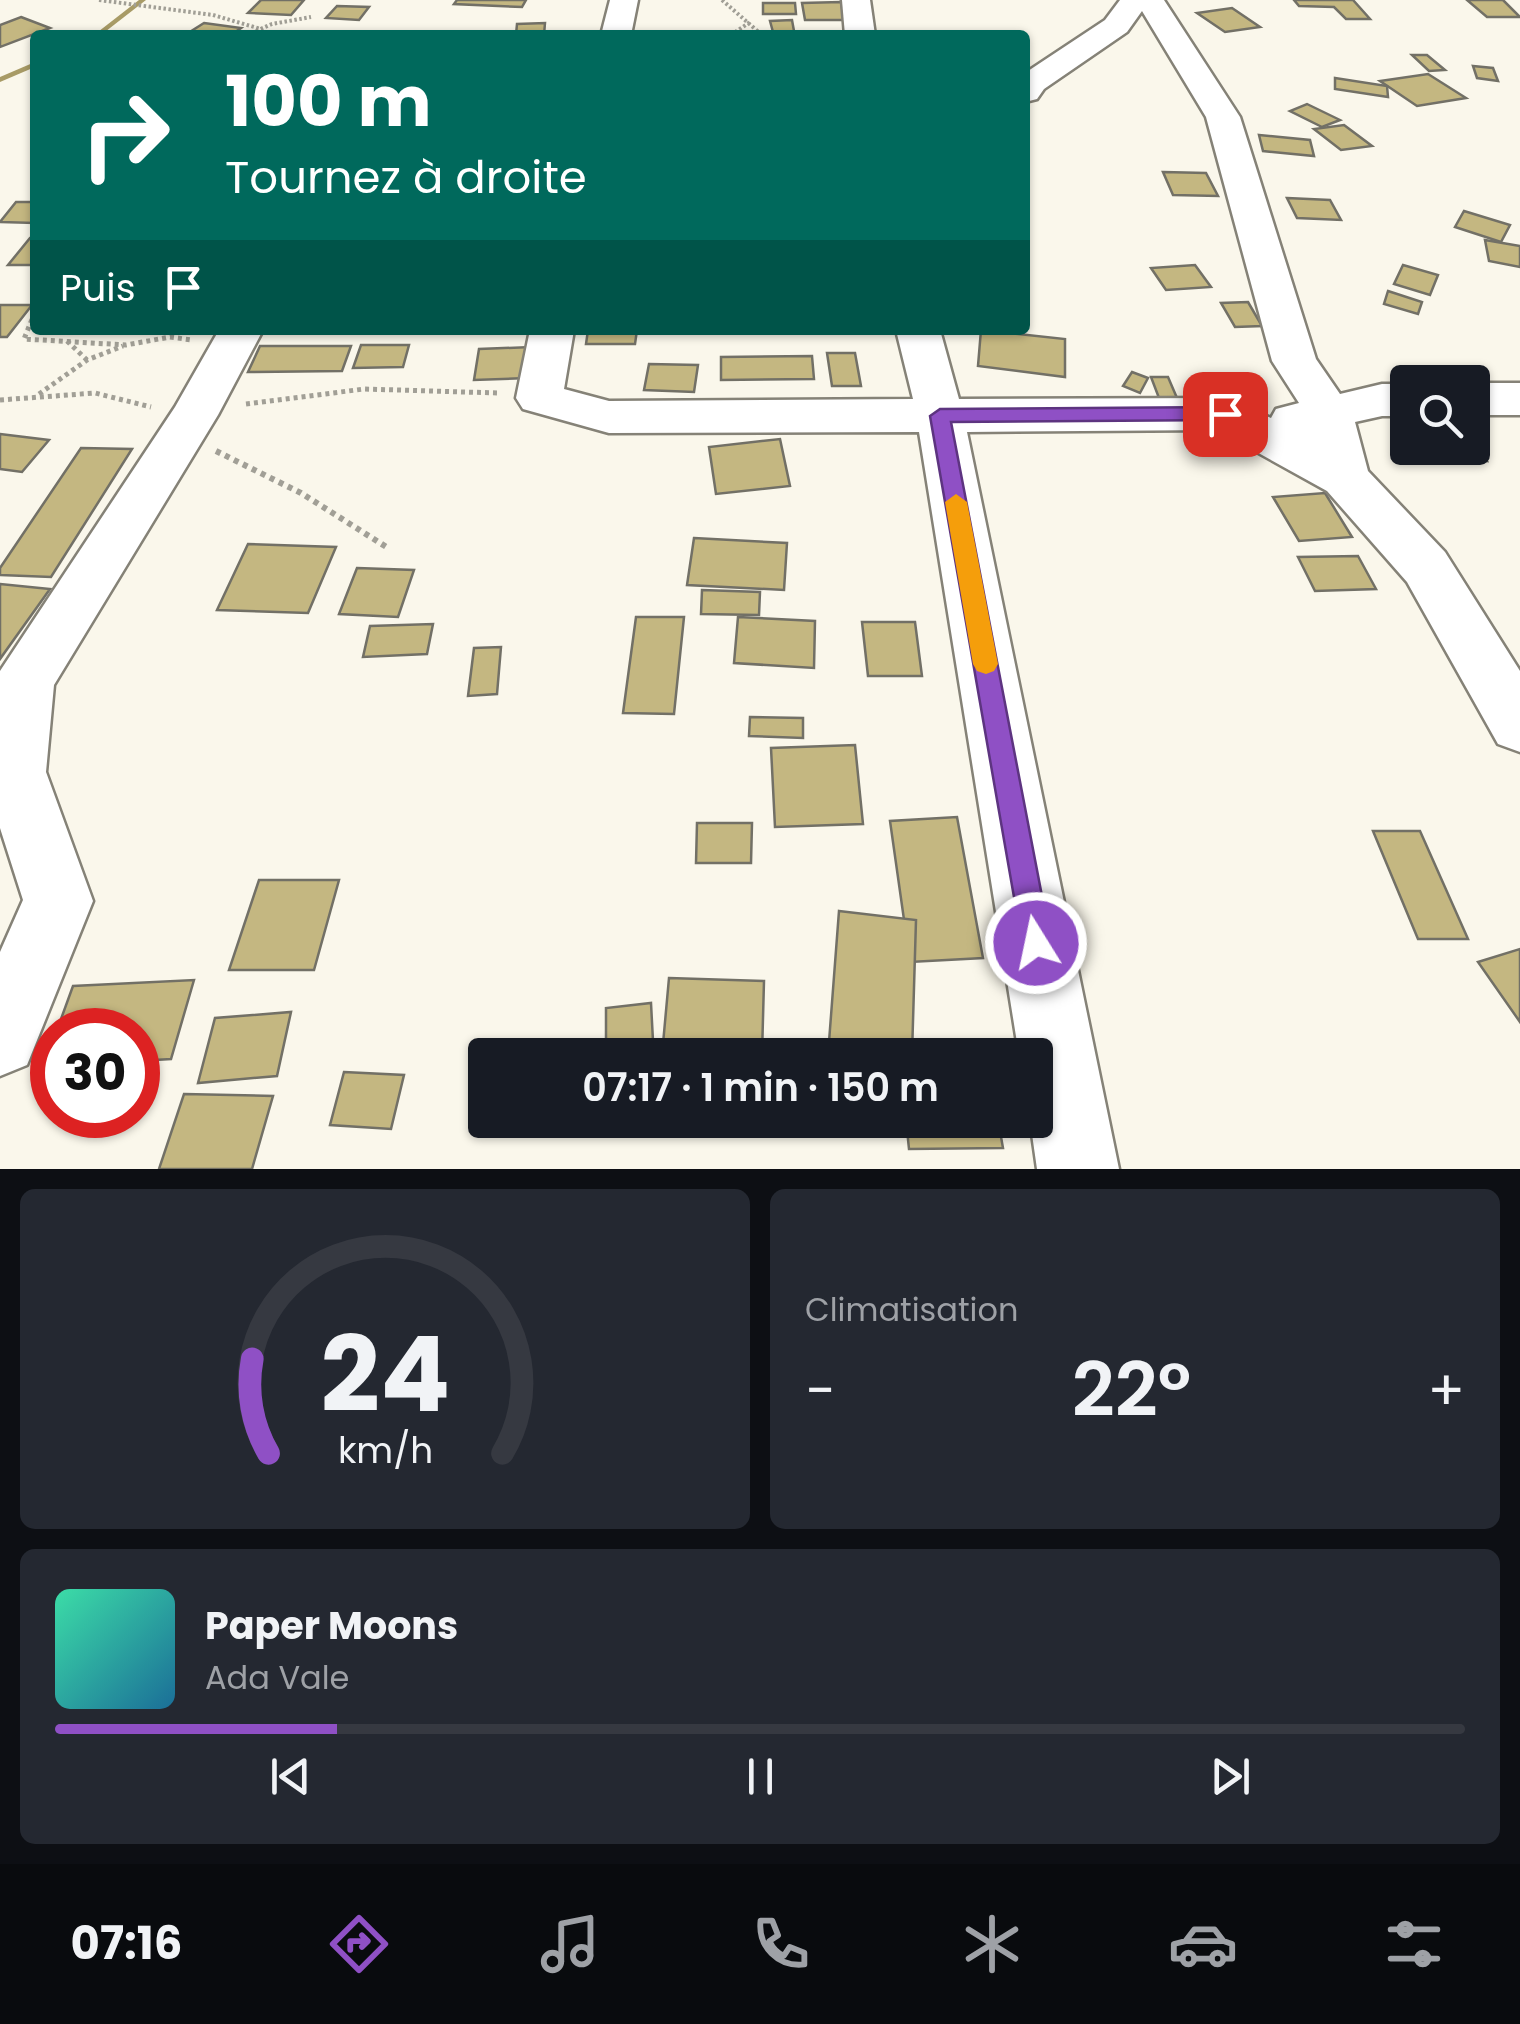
<!DOCTYPE html>
<html lang="fr">
<meta charset="utf-8">
<style>
:root{--surface:#171b24;--page:#242831;--text:#f1f3f6;--muted:#9ea1a6;--line:#363941;--accent:#8f50c5}
body{margin:0;font-family:Poppins,sans-serif;background:var(--page);color:var(--text);height:100vh;display:flex;flex-direction:column;font-size:38px;white-space:nowrap}
*{box-sizing:border-box;margin:0}
p{font-size:32px;color:var(--muted)}
.icon{flex:none;width:55px;height:55px;fill:none;stroke:currentColor;stroke-width:2;stroke-linecap:round;stroke-linejoin:round}
.map{position:relative;height:1169px;overflow:hidden}
.sheet{display:flex;flex-direction:column;gap:20px;padding:20px;background:#0d0f14;flex:1}
.sheet>*{flex:none}
.top-card{position:absolute;left:30px;top:30px;width:1000px;height:305px;border-radius:10px;box-shadow:0 2px 8px #0004;background:#00695c;color:#fff;overflow:hidden}
.controls{position:absolute;left:1390px;top:365px;display:grid;gap:20px}
.controls a{display:grid;place-items:center;width:100px;height:100px;border-radius:10px;background:var(--surface);box-shadow:0 2px 8px #0004;font-size:50px}
.speed{position:absolute;left:30px;top:1008px;display:flex;gap:20px;font-size:50px;font-weight:700;text-align:center}
.speed>*{display:grid;place-content:center;width:130px;height:130px;border-radius:50%;background:var(--surface);box-shadow:0 2px 8px #0004;line-height:1}
.speed .limit{border:15px solid #d22;background:#fff;color:#111}
.pin{position:absolute;display:grid;place-items:center;width:85px;height:85px;color:#fff;margin:-42px;border-radius:20px;box-shadow:0 5px 15px #0006}
.me{position:absolute;width:110px;margin:-55px;rotate:350deg;stroke-linejoin:round;filter:drop-shadow(0 0 8px #0008)}
.turn{display:flex;align-items:center;gap:35px;height:210px;padding:0 30px;font-size:45px}
.turn .icon{width:130px;height:130px;stroke-width:2.5}
.turn b{display:block;font-size:70px;line-height:85px}
.then{display:flex;align-items:center;height:95px;padding:0 30px;background:#0003;gap:20px;font-size:38px}
.big{font-size:75px;font-weight:600;line-height:1.1}
.sheet .tile{flex:1;display:flex;flex-direction:column;justify-content:center;gap:15px;min-width:0;padding:0 35px;border-radius:15px;background:var(--page)}
.sheet .dial{align-items:center;gap:0}
.dial svg{height:260px;overflow:visible;fill:none;stroke:var(--line);stroke-width:7;stroke-linecap:round;text-anchor:middle}
.dial text{fill:var(--text);stroke:none}
.song{display:flex;align-items:center;gap:30px}
.cover{width:120px;height:120px;border-radius:15px;background:linear-gradient(135deg,hsl(160 70% 55%),hsl(200 70% 35%))}
.played{height:10px;border-radius:5px;background:linear-gradient(90deg,var(--accent) 20%,var(--line) 20%)}
.keys{display:flex;justify-content:space-around;direction:ltr}
.heat{display:flex;justify-content:space-between;align-items:center;font-size:55px;direction:ltr}
.sheet .tiles{flex:1;display:grid;gap:20px;grid-template-columns:1fr 1fr}
.tile:last-child{grid-column:span 2}
.trip{position:absolute;left:468px;top:1038px;width:585px;height:100px;border-radius:10px;background:var(--surface);box-shadow:0 2px 8px #0004;font-weight:600;line-height:100px;text-align:center}
.tab-bar{display:flex;height:160px;justify-content:space-around;align-items:center;background:#090b0e;color:var(--muted)}
.tab-bar .icon{width:70px;height:70px}
.tab-bar .on{color:var(--accent)}
.tab-bar b{font-size:45px;color:var(--text)}
.map>svg:first-child{display:block}
.lines{fill:none;stroke-linecap:round;stroke-linejoin:round}
.stream{fill:#a89b66;fill-rule:evenodd}
.building{fill:#c4b781;stroke:#727066;stroke-width:2.5}
.minor-casing{stroke:#858277;stroke-width:5}
.path-far2{stroke:#a19f96;stroke-width:4;stroke-dasharray:2.5 2.5;stroke-linecap:butt}
.path-far1{stroke:#a19f96;stroke-width:5;stroke-dasharray:4 4;stroke-linecap:butt}
.path{stroke:#a19f96;stroke-width:6;stroke-dasharray:5 5;stroke-linecap:butt}
.minor{fill:#fff;fill-rule:evenodd}
.route{fill:#8f50c5;stroke:#5d3480;stroke-width:2.5}
.slow{fill:#f59e0b}
</style>
<div class="map">
<svg width="1520" height="1169" viewBox="0 0 1520 1169">
<rect width="100%" height="100%" fill="#faf7eb"/>
<g class="lines">
<g class="stream">
<polygon points="139,0 146,0 101,35 94,35"/>
<polygon points="35,62 35,67 0,82 0,77"/>
</g>
</g>
<g class="building">
<polygon points="261,0 304,0 291,15 248,13"/>
<polygon points="457,0 526,0 522,7 454,4"/>
<polygon points="1294,0 1353,0 1370,19 1346,19 1334,7 1299,6"/>
<polygon points="1467,0 1503,0 1520,17 1487,17"/>
<polygon points="841,2 844,20 805,20 802,3"/>
<polygon points="763,3 795,3 796,14 763,14"/>
<polygon points="337,6 369,7 359,20 326,18"/>
<polygon points="1232,8 1260,27 1225,32 1197,13"/>
<polygon points="21,17 50,28 0,47 0,25"/>
<polygon points="792,20 794,31 773,32 770,21"/>
<polygon points="204,23 241,28 231,35 185,35"/>
<polygon points="545,23 544,35 516,35 517,24"/>
<polygon points="1412,55 1427,55 1445,70 1429,71"/>
<polygon points="1473,66 1493,68 1498,81 1477,78"/>
<polygon points="1428,74 1466,98 1417,106 1380,81"/>
<polygon points="1335,78 1387,86 1388,97 1335,89"/>
<polygon points="1307,104 1340,120 1322,127 1290,111"/>
<polygon points="1344,125 1372,146 1341,150 1314,129"/>
<polygon points="1259,135 1310,140 1314,156 1263,151"/>
<polygon points="1163,172 1206,173 1218,196 1173,195"/>
<polygon points="1287,198 1330,200 1341,220 1297,218"/>
<polygon points="16,202 35,202 35,223 0,222"/>
<polygon points="1464,211 1510,225 1501,242 1455,227"/>
<polygon points="30,238 35,238 35,265 8,265"/>
<polygon points="1485,240 1520,246 1520,267 1489,261"/>
<polygon points="1195,265 1211,287 1166,290 1151,268"/>
<polygon points="1403,265 1438,275 1430,295 1394,284"/>
<polygon points="1388,291 1422,302 1418,314 1384,304"/>
<polygon points="1248,302 1262,326 1235,327 1221,303"/>
<polygon points="0,305 32,305 7,337 0,337"/>
<polygon points="588,330 637,330 635,344 586,344"/>
<polygon points="981,330 1065,339 1065,377 978,366"/>
<polygon points="361,345 409,345 403,367 353,368"/>
<polygon points="260,346 351,346 342,371 248,372"/>
<polygon points="531,347 527,378 474,380 479,349"/>
<polygon points="827,353 855,353 861,386 832,386"/>
<polygon points="812,356 814,379 721,380 721,357"/>
<polygon points="649,364 698,365 694,392 644,390"/>
<polygon points="1132,372 1148,378 1140,393 1123,386"/>
<polygon points="1151,377 1168,377 1177,398 1159,398"/>
<polygon points="0,434 49,440 22,472 0,469"/>
<polygon points="780,439 790,486 716,494 709,447"/>
<polygon points="1472,439 1476,439 1487,461 1455,458 1450,448 1472,448"/>
<polygon points="81,448 132,449 51,577 0,575 0,568"/>
<polygon points="1325,493 1352,537 1299,541 1273,497"/>
<polygon points="694,538 787,543 784,590 687,585"/>
<polygon points="248,544 336,547 308,613 217,610"/>
<polygon points="1358,556 1376,589 1315,591 1298,557"/>
<polygon points="357,568 414,570 398,617 339,614"/>
<polygon points="0,584 50,589 0,659"/>
<polygon points="702,590 760,592 759,615 701,614"/>
<polygon points="636,617 684,617 674,714 623,713"/>
<polygon points="738,617 815,621 814,668 734,663"/>
<polygon points="862,622 915,622 922,676 868,676"/>
<polygon points="433,624 427,654 363,657 370,626"/>
<polygon points="501,647 497,694 468,696 474,648"/>
<polygon points="750,717 803,718 803,738 749,736"/>
<polygon points="855,745 863,824 775,827 771,748"/>
<polygon points="957,817 983,958 910,962 890,821"/>
<polygon points="697,823 752,823 751,863 696,863"/>
<polygon points="1373,831 1420,831 1468,939 1418,939"/>
<polygon points="259,880 339,880 314,970 229,970"/>
<polygon points="839,911 916,920 912,1055 828,1055"/>
<polygon points="1520,949 1520,1022 1478,962"/>
<polygon points="669,978 764,981 762,1055 662,1055"/>
<polygon points="194,980 171,1059 138,1061 138,1030 57,1030 73,986"/>
<polygon points="651,1003 653,1041 606,1046 606,1008"/>
<polygon points="291,1012 277,1076 198,1083 215,1018"/>
<polygon points="344,1072 404,1075 391,1129 330,1125"/>
<polygon points="184,1094 273,1096 252,1169 159,1169"/>
<polygon points="906,1120 998,1120 1003,1148 909,1149"/>
</g>
<g class="lines">
<g class="minor-casing">
<g id="minor">
<polygon points="610,0 638,0 631,35 601,35"/>
<polygon points="842,0 870,0 875,35 845,35"/>
<polygon points="1120,0 1164,0 1240,117 1316,359 1340,394 1382,384 1408,384 1408,416 1382,416 1355,422 1368,471 1445,552 1520,671 1520,752 1498,744 1407,582 1327,491 1217,430 967,432 1119,1169 1037,1169 1030,1120 1035,1120 1035,1055 1019,1055 919,432 609,433 523,409 516,398 530,330 574,330 564,389 609,401 913,399 896,330 940,330 959,399 1225,398 1271,418 1276,409 1299,403 1272,361 1206,117 1142,11 1127,32 1044,89 1037,99 1025,102 1025,73 1105,20"/>
<polygon points="219,330 263,330 218,415 54,685 46,772 93,901 27,1065 0,1076 0,952 23,900 0,828 0,671 175,407"/>
<rect x="1472" y="383" width="48" height="32"/>
</g>
</g>
<g class="path-far2">
<polyline points="99,0 213,15 261,29"/>
<polyline points="722,0 762,35"/>
<polyline points="247,35 272,24 311,17"/>
<polyline points="731,35 750,22"/>
</g>
<g class="path-far1">
<polyline points="35,312 24,339 126,345 170,337 192,340"/>
<polyline points="67,341 87,360"/>
<polyline points="39,394 87,360 123,346"/>
<polyline points="0,400 95,393 151,407"/>
<polyline points="246,404 364,389 498,393"/>
</g>
<polyline class="path" points="216,451 301,493 388,548"/>
<use href="#minor" class="minor"/>
</g>
<polygon class="route" points="1225,407 1235,414 1225,420 951,422 1051,943 1047,953 1036,958 1026,953 1022,943 930,416 940,409"/>
<polygon class="slow" points="956,494 967,502 998,664 994,671 986,674 977,671 973,664 945,502"/>
</svg>
<div class="controls">
<a><svg class="icon" aria-label="search" viewBox="0 0 24 24"><circle cx="10" cy="10" r="6"/><path d="M15 15l6 6"/></svg></a>
</div>
<div class="speed"><div class="limit">30</div></div>
<div class="pin" style="left:1225px;top:414px;background:#d93025"><svg class="icon" aria-label="arrive" viewBox="0 0 24 24"><path d="M6 21V4h12l-3 4 3 4H6"/></svg></div>
<svg class="me" style="left:1036px;top:943px" viewBox="-20 -20 40 40"><circle r="17" fill="#8f50c5" stroke="#fff" stroke-width="3"/><path d="M0-11L8 9 0 5-8 9z" fill="#fff"/></svg>
<div class="trip">07:17 · 1 min · 150 m</div>
<div class="top-card">
<div class="turn"><svg class="icon" aria-label="right" viewBox="0 0 24 24"><path d="M7 20v-9h11M14 6l5 5-5 5"/></svg><div><b>100 m</b>Tournez à droite</div></div>
<div class="then">Puis<svg class="icon" aria-label="arrive" viewBox="0 0 24 24"><path d="M6 21V4h12l-3 4 3 4H6"/></svg></div>
</div>
</div>
<section class="sheet">
<div class="tiles">
<div class="tile dial"><svg viewBox="0 0 100 80">
<path d="M14 69A42 42 0 1 1 86 69"/>
<path d="M14 69A42 42 0 0 1 9 40" stroke="#8f50c5"/>
<text x="50" y="56" font-size="32" font-weight="700">24</text>
<text x="50" y="72" font-size="11">km/h</text>
</svg></div>
<div class="tile"><p>Climatisation</p>
<div class="heat"><a>−</a><b class="big">22°</b><a>+</a></div>
</div>
<div class="tile">
<div class="song"><i class="cover"></i><div><b>Paper Moons</b><p>Ada Vale</p></div></div>
<div class="played"></div>
<div class="keys"><svg class="icon" aria-label="previous" viewBox="0 0 24 24"><path d="M18 5L8 12l10 7zM5 5v14"/></svg><svg class="icon" aria-label="pause" viewBox="0 0 24 24"><path d="M8 5v14M16 5v14"/></svg><svg class="icon" aria-label="next" viewBox="0 0 24 24"><path d="M6 5l10 7-10 7zM19 5v14"/></svg></div>
</div>
</div>
</section>
<nav class="tab-bar">
<b>07:16</b>
<svg class="icon on" aria-label="directions" viewBox="0 0 24 24"><path d="M12 3l9 9-9 9-9-9zM9 14v-3h6M13 9l2 2-2 2"/></svg>
<svg class="icon" aria-label="music" viewBox="0 0 24 24"><path d="M9 18V5l10-2v13"/><circle cx="6" cy="18" r="3"/><circle cx="16" cy="16" r="3"/></svg>
<svg class="icon" aria-label="phone" viewBox="0 0 24 24"><path d="M5 4h4l2 5-3 2q2 4 5 5l2-3 5 2v4C11 20 4 13 5 4z"/></svg>
<svg class="icon" aria-label="climate" viewBox="0 0 24 24"><path d="M12 3v18M4 7l16 10M4 17L20 7"/></svg>
<svg class="icon" aria-label="car" viewBox="0 0 24 24"><path d="M5 17H2v-5l4-1 3-4h7l3 4 3 1v5h-3M9 17h6M6 11h13"/><circle cx="7" cy="17" r="2"/><circle cx="17" cy="17" r="2"/></svg>
<svg class="icon" aria-label="filters" viewBox="0 0 24 24"><path d="M4 7h16M4 17h16"/><circle cx="9" cy="7" r="2"/><circle cx="15" cy="17" r="2"/></svg>
</nav>
